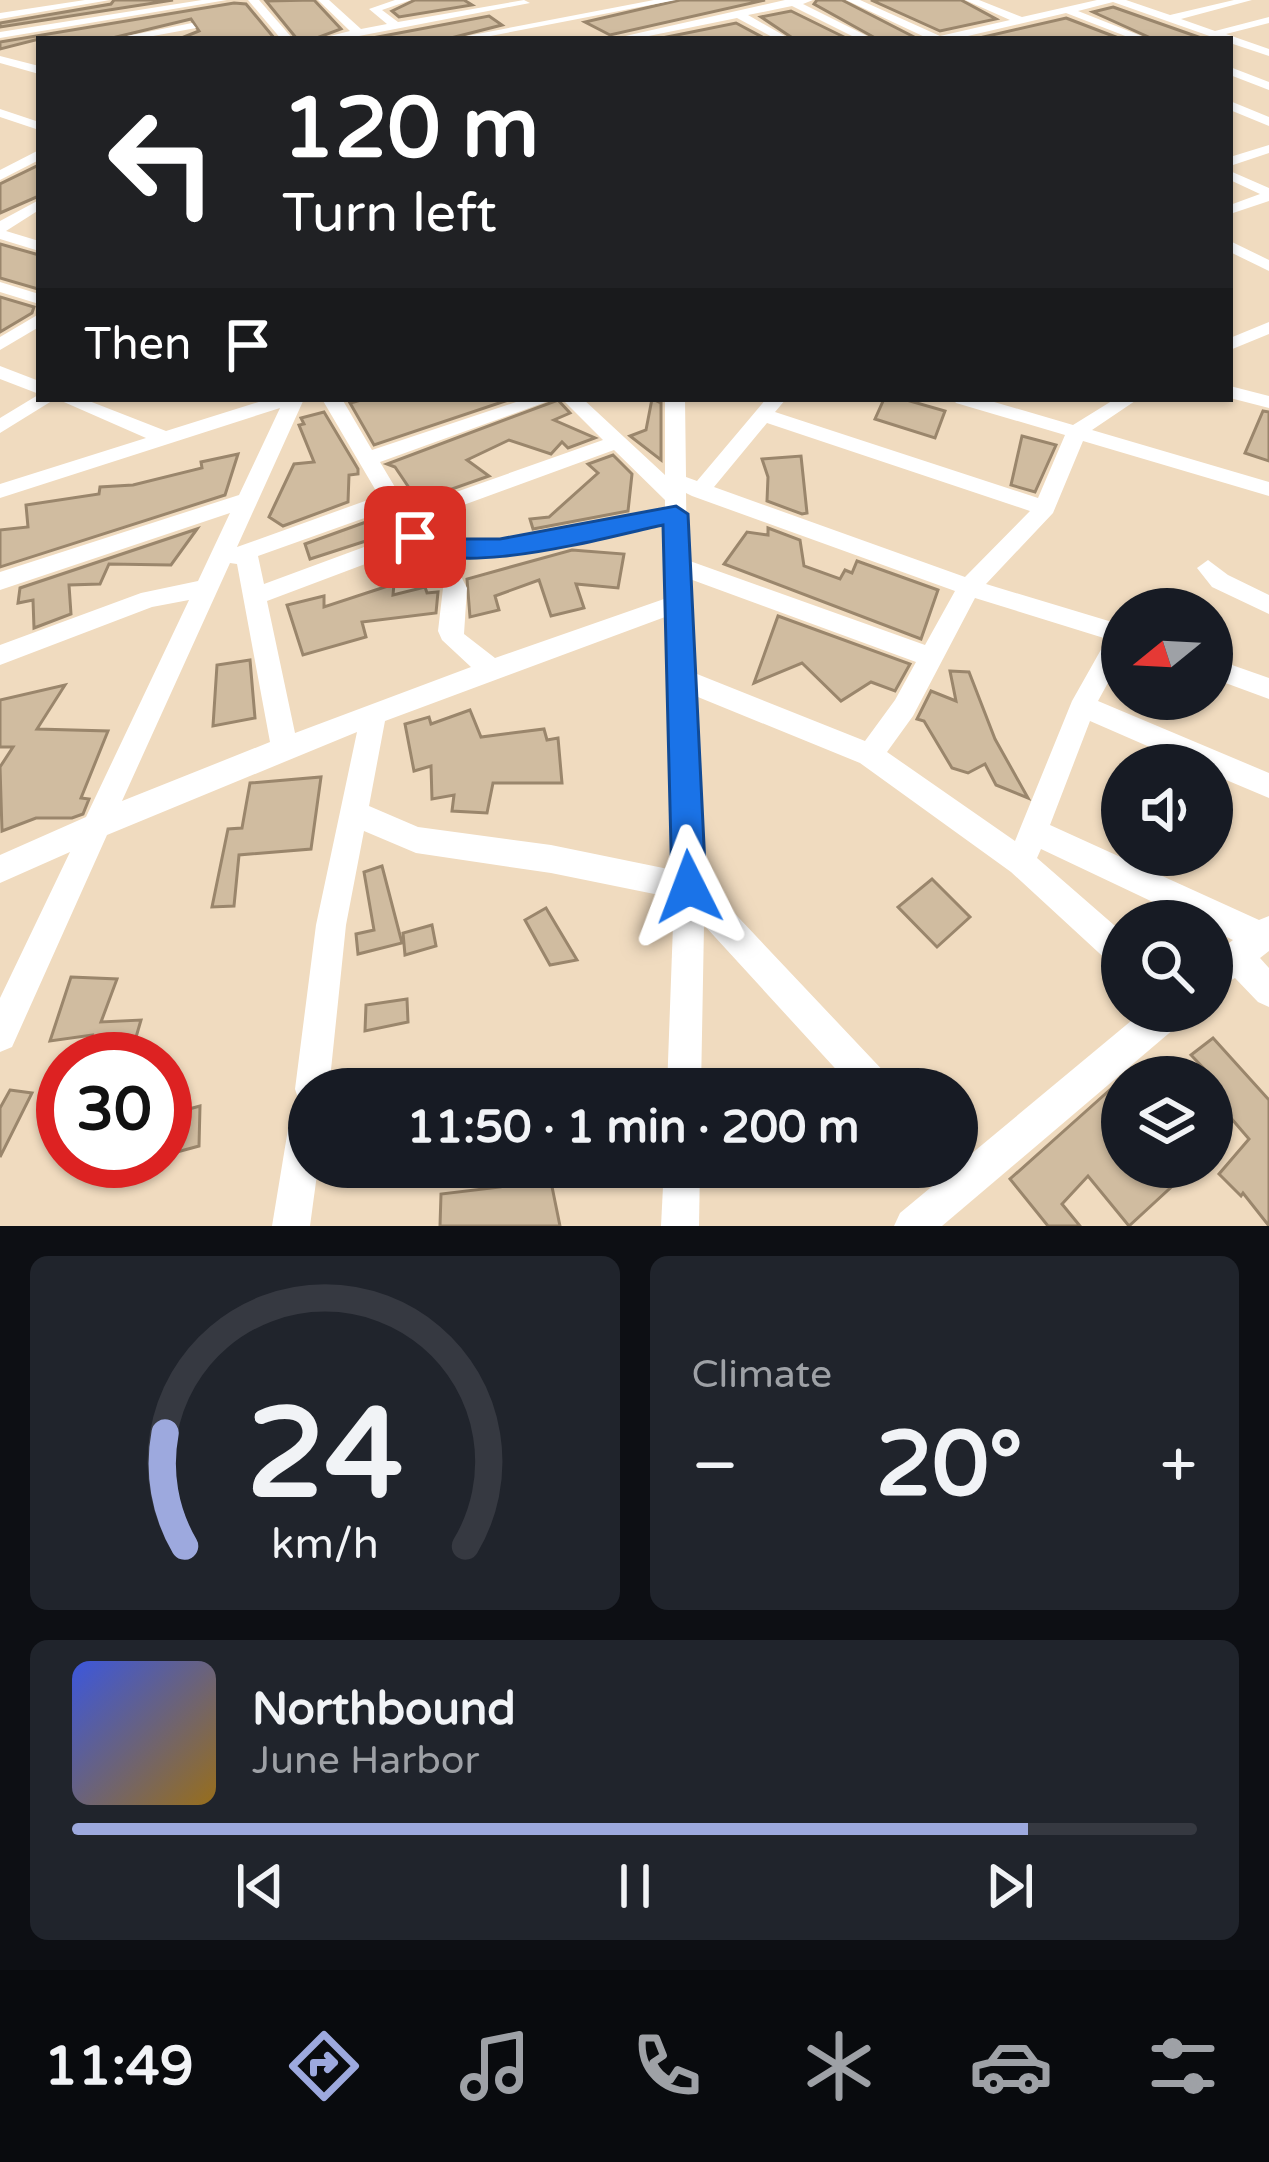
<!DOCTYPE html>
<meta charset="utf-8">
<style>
:root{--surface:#171b24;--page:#20242c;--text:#f1f3f6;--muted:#9ea1a6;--line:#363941;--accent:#9da9de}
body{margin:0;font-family:"Varela Round",sans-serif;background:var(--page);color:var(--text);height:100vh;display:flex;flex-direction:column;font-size:45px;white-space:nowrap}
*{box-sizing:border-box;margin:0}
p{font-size:39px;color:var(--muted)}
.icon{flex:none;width:66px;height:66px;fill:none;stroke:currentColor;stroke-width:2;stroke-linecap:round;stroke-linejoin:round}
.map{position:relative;height:1226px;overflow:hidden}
.drawer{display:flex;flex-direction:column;gap:30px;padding:30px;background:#0d0f14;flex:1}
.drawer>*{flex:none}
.hud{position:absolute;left:36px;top:36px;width:1197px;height:366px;border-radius:0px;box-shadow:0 3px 9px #0004;background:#202124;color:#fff;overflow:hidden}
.needle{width:78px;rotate:252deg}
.fabs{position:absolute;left:1101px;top:588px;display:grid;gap:24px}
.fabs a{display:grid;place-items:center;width:132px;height:132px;border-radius:50%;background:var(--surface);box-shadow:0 3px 9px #0004;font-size:60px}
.speed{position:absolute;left:36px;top:1032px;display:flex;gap:24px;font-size:60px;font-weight:700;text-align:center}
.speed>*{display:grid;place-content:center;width:156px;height:156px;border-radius:50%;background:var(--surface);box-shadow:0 3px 9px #0004;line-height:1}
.speed .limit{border:18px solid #d22;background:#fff;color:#111}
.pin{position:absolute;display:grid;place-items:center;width:102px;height:102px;color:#fff;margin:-51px;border-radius:24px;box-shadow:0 6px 18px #0006}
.me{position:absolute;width:132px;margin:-66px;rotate:357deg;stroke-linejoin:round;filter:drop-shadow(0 0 9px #0008)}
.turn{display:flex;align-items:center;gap:42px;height:252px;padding:0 48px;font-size:54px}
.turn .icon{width:156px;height:156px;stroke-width:2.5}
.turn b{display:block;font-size:84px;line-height:102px}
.then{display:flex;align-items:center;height:114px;padding:0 48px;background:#0003;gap:24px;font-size:45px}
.big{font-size:90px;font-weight:700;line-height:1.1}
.drawer .tile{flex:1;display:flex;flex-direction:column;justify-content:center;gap:18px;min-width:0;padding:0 42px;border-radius:18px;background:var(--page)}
.drawer .dial{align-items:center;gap:0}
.dial svg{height:312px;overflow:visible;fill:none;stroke:var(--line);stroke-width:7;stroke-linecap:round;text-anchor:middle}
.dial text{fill:var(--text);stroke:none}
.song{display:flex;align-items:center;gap:36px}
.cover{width:144px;height:144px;border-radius:18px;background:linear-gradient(135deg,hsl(230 70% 55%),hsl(40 70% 35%))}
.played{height:12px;border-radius:6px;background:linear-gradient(90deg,var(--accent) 85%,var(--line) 85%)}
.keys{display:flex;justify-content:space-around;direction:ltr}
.heat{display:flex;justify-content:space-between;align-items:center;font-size:66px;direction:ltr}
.drawer .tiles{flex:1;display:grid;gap:30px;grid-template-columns:1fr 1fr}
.tile:last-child{grid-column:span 2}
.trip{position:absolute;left:288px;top:1068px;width:690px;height:120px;border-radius:60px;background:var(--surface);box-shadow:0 3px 9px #0004;font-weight:700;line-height:120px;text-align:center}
.tab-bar{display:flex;height:192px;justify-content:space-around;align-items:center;background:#090b0e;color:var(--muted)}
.tab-bar .icon{width:84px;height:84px}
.tab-bar .active{color:var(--accent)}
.tab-bar b{font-size:54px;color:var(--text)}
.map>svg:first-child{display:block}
.building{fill:#d0bca0;stroke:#9a866c;stroke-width:3}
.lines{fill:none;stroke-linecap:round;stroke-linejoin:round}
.minor{fill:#fff;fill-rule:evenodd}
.route{fill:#1a73e8;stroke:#114b97;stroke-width:3}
</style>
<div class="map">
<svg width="1269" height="1226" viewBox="0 0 1269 1226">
<rect width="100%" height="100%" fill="#f0dbbf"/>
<g class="building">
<polygon points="114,0 173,0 0,27 0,23 111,4"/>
<polygon points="314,0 341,29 314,39 297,39 266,1"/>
<polygon points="415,0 464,0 472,5 399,17 392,11"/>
<polygon points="680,0 765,0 610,35 585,22"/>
<polygon points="817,0 842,0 918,39 877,39 814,4"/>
<polygon points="871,0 961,0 996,19 940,31"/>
<polygon points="234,3 246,4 275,39 179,39 199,31 191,19 108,39 39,39 0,49 0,42"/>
<polygon points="1113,7 1204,39 1153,39 1093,12"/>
<polygon points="791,11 848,39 794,39 761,17"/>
<polygon points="489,16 502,25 447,39 367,39"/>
<polygon points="1066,18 1121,39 975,39"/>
<polygon points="736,23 766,39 657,39"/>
<polygon points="39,165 39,196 0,213 0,184"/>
<polygon points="0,244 39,255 38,289 0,278"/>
<polygon points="0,297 34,307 32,313 0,332"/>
<polygon points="365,399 511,399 374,445 350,403"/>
<polygon points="652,399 661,403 661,460 630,436 646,430"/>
<polygon points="884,399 903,399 945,411 935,438 875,419"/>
<polygon points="558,400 570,413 554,420 595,438 568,448 562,442 551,454 509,440 467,460 489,476 418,501 395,467 387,464"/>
<polygon points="1263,411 1269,412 1269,461 1245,453"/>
<polygon points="324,412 358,469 358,474 349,475 348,502 283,526 269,517 294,464 314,462 299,425 304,424 301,418"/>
<polygon points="1022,436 1056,445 1035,492 1011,485"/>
<polygon points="238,454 225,495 0,567 0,530 28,527 26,505 99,494 100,487 133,485 202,468 201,462"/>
<polygon points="613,455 632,474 628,511 533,529 530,519 549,517 598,473 588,464"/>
<polygon points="801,456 807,513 802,514 767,501 768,477 762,459"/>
<polygon points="366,522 372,539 310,559 305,544"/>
<polygon points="768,528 800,540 804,566 840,579 845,570 852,573 857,561 938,590 921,639 724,564 747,532 768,535"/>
<polygon points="197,529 171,565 109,564 100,584 69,585 71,614 34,628 33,600 18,603 20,588"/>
<polygon points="572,550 624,554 618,588 576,584 584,608 551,616 539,580 495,596 499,610 470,617 467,579"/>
<polygon points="394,584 393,595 425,587 427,593 438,592 436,613 362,622 366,637 303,655 287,605 324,596 324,607"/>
<polygon points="778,616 910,664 895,691 871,682 841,701 802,663 754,683"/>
<polygon points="250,660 255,718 213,726 217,665"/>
<polygon points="950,671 969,672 995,739 1028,798 996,785 985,764 968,773 952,768 924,721 917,719 931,691 956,701"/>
<polygon points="65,685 37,729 108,731 81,798 89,799 83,814 72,818 36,818 2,831 0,767 13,747 0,747 0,700"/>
<polygon points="470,710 481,737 544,729 547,740 558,738 562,783 493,783 487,813 452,811 454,795 432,799 431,766 414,771 405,724 429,717 431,724"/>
<polygon points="321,777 311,849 239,855 234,906 212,907 228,829 242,828 250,783"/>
<polygon points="382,866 402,943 358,954 356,934 374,930 364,872"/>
<polygon points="932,879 970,917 937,947 898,907"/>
<polygon points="546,908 577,960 550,965 525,920"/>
<polygon points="432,925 436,946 405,955 403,933"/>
<polygon points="71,977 117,979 101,1022 141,1020 132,1051 87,1049 92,1035 50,1041"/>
<polygon points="407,999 408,1022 365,1031 366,1005"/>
<polygon points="1213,1038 1269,1100 1269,1226 1243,1193 1241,1196 1219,1174 1249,1139 1212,1096 1212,1077 1191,1055"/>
<polygon points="1122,1079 1122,1167 1193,1167 1129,1226 1088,1176 1062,1204 1080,1226 1048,1226 1010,1179"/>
<polygon points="10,1090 32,1093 0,1157 0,1108"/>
<polygon points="200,1106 199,1146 177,1152 178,1112"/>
<polygon points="548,1167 560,1226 440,1226 441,1194 500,1187 499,1176"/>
</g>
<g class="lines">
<g class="minor">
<polygon points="85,0 110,0 0,19 0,13"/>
<polygon points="202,0 227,0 0,38 0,32"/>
<polygon points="248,0 259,0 293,39 281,39"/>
<polygon points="318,0 329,0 361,29 387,24 369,9 395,0 411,0 382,10 398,22 524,0 530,3 359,36 318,39 350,31"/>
<polygon points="654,0 676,0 475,39 451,39"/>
<polygon points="785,0 813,0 803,4 873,39 858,39 792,6 748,15 790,39 776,39 737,18 634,39 612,39"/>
<polygon points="846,0 860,0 940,36 1010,20 965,0 979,0 1022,17 1097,0 1126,0 1170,15 1234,0 1252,0 1181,19 1215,31 1269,17 1269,23 1226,34 1269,49 1269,56 1230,43 1230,39 1218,39 1113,2 1078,11 1149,39 1133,39 1066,13 955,39 929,39"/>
<polygon points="192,23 196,28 137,39 112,39"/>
<polygon points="0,56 39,66 39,74 0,63"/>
<polygon points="1230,67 1269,82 1269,90 1230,75"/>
<polygon points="1230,101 1269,117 1269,126 1230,110"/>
<polygon points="0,109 39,122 39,130 0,117"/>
<polygon points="1269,145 1269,153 1230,166 1230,157"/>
<polygon points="39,150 39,160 0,180 0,170"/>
<polygon points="1230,171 1269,188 1269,201 1230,214 1230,205 1260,194 1230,180"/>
<polygon points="39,200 39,210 6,231 39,241 39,251 0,239 0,221"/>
<polygon points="1230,241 1269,260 1269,271 1230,252"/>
<polygon points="0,282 39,294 39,304 0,292"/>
<polygon points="39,314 39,327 0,350 0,337"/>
<polygon points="1269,322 1269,334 1230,350 1230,338"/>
<polygon points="0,366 39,381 39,394 0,379"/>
<polygon points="1230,386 1269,396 1269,408 1230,398"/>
<polygon points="38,395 39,399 55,399 0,433 0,418"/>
<path d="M57 399H84L166 431 268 399H304L237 547 379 496 322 399H342L372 450 525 399H554L380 462 408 509 603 440 562 399H583L665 475V399H685L686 477 697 481 766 399H786L775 412 1038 498 1065 435 956 403 953 399H984L1073 425 1115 399H1138L1092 430 1269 482V496L1083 441 1053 513 986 584 1122 625V657L1098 701 1269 773V798L1212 774V765H1191L1090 721 1050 825 1259 920 1269 916V951L1260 958 1269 968V1007L1258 1002 1235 978 1212 992V956L1233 940 1212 930V921H1193L1041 849 1037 858 1122 932V969L1111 964 1011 872 860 763 693 695 704 881 889 1077 894 1089H854L704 925 701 1089H667L674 898 551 873 416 853 364 831 346 925 329 1089H309V1167H318L310 1226H272L291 1111 298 1098 295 1089 316 925 357 732 107 835 12 1047 0 1052V998L70 852 0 883V855L86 817 189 600 152 607 0 665V645L141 593 198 581 230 513 0 590V572L239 495 280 408 0 498V484L146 438ZM767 423 1030 511 965 577 714 487ZM614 450 665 500V509L490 541 438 540 417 522ZM686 493 692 496 955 591 925 645 687 560ZM387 510 402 533 264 584 258 556ZM665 524 664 599 495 658 464 634 467 588 451 557 522 553ZM413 546 425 553 443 588 438 631 442 640 471 667 295 733 267 601ZM230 563 237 564 270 742 122 801ZM687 578 916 662 895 700 865 741 692 672ZM975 598 1107 639 1072 701 1015 841 887 752 913 716ZM665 617 673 870 551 845 418 827 369 806 385 721Z"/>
<polygon points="1208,560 1228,575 1269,595 1269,614 1212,587 1197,568"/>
<polygon points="1212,658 1269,678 1269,699 1212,678"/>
<polygon points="1143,1011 1185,1011 1181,1023 942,1226 894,1226 900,1213"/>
<polygon points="664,1167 700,1167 699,1226 661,1226"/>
</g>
</g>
<path class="route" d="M676 506 688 514 706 887 701 898 689 903 677 898 672 887 663 525C609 536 439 586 402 537L415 528 438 539H500Z"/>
</svg>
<div class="fabs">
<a><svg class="needle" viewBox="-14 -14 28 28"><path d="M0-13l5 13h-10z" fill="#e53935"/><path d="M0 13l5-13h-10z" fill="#9ea1a6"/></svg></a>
<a><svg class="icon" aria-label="sound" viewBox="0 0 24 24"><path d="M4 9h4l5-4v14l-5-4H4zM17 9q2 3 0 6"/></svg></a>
<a><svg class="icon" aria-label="search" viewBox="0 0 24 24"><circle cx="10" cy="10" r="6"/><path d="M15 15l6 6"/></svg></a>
<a><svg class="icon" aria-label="layers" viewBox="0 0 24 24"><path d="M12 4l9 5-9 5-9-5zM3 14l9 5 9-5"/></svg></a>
</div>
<div class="speed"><div class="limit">30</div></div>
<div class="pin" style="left:415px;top:537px;background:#d93025"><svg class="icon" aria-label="arrive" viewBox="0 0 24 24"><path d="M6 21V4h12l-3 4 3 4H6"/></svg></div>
<svg class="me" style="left:689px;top:887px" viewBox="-20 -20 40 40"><path d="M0-17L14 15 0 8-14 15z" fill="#1a73e8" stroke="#fff" stroke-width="4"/></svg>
<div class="trip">11:50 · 1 min · 200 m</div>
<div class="hud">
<div class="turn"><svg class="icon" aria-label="left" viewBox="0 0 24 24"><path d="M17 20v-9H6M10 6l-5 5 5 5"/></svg><div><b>120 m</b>Turn left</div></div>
<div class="then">Then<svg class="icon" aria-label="arrive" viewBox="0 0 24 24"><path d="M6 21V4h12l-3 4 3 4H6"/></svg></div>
</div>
</div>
<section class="drawer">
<div class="tiles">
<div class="tile dial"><svg viewBox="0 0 100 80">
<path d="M14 69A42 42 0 1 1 86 69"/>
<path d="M14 69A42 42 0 0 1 9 40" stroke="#9da9de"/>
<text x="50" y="56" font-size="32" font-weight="700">24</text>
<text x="50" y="72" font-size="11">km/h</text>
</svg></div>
<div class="tile"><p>Climate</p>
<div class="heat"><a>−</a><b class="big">20°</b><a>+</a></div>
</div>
<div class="tile">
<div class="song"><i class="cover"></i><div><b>Northbound</b><p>June Harbor</p></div></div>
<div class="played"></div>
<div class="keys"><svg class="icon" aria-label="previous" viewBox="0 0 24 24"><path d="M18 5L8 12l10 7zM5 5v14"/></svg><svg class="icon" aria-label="pause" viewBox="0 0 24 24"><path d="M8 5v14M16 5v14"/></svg><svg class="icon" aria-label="next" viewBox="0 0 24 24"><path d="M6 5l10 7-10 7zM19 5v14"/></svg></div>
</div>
</div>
</section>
<nav class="tab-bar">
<b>11:49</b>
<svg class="icon active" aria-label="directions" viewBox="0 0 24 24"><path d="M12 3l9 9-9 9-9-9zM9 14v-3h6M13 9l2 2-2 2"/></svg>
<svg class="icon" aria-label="music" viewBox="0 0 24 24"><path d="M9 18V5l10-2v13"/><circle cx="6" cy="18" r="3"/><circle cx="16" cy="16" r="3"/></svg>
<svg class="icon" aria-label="phone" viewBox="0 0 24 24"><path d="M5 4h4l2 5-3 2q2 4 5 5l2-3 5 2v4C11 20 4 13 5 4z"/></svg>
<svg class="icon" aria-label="climate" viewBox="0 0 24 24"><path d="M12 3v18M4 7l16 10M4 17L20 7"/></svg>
<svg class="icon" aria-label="car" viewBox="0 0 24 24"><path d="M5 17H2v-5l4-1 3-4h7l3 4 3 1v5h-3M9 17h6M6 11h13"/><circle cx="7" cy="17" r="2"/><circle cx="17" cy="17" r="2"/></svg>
<svg class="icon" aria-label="filters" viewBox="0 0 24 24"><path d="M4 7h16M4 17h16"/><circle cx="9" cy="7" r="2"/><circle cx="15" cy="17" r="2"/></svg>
</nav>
